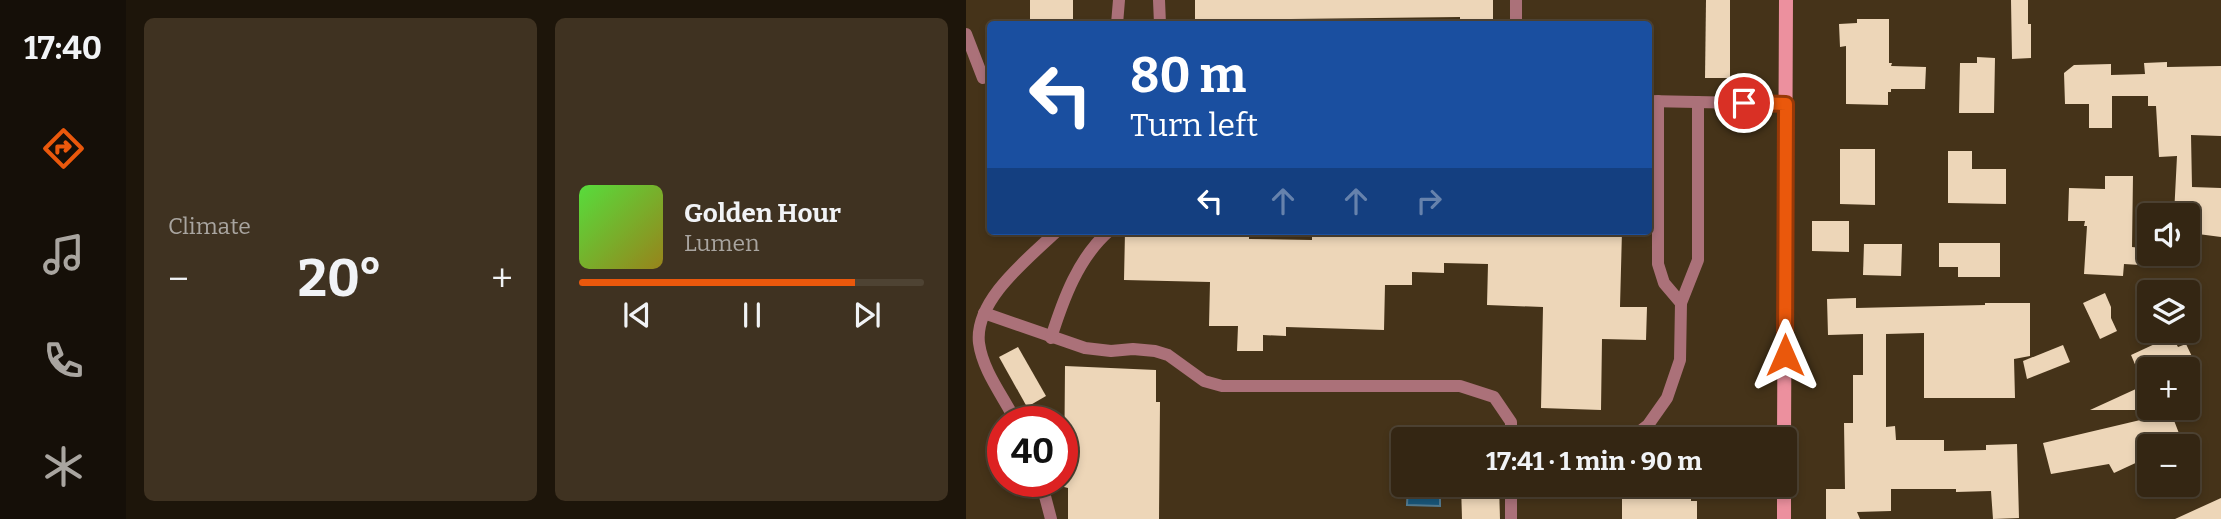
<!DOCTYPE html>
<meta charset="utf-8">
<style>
:root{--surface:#342613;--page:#3f3221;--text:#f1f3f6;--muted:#a9a5a0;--line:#4e4333;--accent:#ea580c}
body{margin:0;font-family:Bitter,serif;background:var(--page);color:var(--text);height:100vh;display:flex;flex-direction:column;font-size:26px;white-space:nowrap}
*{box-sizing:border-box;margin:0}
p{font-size:23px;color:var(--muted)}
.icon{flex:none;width:38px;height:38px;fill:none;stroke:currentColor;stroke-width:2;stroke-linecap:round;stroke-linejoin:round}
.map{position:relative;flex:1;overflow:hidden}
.details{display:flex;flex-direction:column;gap:18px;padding:18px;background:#1d150a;width:840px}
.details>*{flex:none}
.banner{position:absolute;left:21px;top:21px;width:665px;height:214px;border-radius:7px;box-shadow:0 4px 10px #0003,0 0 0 2px var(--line);background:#1a4fa0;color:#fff;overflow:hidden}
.fabs{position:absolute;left:1171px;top:203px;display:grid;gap:14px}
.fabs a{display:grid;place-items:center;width:63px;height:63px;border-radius:7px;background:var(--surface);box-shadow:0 4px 10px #0003,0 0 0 2px var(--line);font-size:35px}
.speed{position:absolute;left:21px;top:406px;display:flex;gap:14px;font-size:35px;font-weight:700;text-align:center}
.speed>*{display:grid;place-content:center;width:91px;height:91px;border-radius:50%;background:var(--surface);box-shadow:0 4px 10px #0003,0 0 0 2px var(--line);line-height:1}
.speed .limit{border:10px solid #d22;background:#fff;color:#111}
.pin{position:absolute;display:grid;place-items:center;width:60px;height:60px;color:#fff;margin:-30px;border:4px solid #fff;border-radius:50%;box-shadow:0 2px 7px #0007}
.me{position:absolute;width:77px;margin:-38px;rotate:0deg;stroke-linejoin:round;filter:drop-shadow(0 0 5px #0008)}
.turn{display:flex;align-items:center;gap:24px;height:147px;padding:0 28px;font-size:32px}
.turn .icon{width:91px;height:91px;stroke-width:2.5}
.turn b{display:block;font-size:49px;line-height:60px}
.lanes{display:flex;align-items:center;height:66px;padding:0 28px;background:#0003;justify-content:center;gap:35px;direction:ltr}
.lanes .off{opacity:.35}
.big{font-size:52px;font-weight:700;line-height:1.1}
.details .card{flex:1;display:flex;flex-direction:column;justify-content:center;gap:10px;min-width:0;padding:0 24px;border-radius:10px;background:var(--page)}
.song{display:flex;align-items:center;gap:21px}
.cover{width:84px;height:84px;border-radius:10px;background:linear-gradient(135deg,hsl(110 70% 55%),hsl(50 70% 35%))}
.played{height:7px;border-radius:4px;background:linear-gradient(90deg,var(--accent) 80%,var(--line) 80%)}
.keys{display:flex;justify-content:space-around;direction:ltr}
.heat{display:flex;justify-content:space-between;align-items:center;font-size:38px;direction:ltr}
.details .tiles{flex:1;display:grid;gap:18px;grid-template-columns:repeat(2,1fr)}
.trip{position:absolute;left:425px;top:427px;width:406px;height:70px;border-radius:7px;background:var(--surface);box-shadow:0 4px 10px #0003,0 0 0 2px var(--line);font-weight:700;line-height:70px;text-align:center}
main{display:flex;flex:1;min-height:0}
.dock{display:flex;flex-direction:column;width:126px;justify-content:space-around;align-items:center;background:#150f08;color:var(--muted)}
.dock .icon{width:49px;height:49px}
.dock .on{color:var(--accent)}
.dock b{font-size:32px;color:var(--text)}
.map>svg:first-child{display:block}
.water{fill:#19587c;stroke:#547c91;stroke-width:2}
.building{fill:#edd6b8}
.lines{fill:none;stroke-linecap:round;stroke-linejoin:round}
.lane{stroke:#ab7179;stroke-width:12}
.secondary{stroke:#ec909e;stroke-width:14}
.route-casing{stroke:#983908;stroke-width:18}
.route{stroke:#ea580c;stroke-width:12}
</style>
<main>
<nav class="dock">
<b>17:40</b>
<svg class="icon on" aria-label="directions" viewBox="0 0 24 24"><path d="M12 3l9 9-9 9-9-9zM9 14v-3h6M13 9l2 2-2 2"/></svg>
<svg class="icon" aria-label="music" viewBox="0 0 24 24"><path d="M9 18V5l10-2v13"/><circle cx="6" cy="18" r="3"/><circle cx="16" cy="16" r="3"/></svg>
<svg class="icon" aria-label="phone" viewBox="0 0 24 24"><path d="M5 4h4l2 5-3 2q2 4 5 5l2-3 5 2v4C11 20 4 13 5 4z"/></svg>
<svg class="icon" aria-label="climate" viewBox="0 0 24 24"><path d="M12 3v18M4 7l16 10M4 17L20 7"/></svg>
</nav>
<section class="details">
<div class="tiles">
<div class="card"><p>Climate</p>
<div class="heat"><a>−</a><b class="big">20°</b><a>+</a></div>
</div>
<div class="card">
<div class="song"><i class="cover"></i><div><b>Golden Hour</b><p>Lumen</p></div></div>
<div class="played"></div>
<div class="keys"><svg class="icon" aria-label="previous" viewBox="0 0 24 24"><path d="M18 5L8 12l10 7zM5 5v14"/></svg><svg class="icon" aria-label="pause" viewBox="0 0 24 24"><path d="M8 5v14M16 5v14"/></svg><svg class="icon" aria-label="next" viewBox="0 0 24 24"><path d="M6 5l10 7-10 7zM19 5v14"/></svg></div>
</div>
</div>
</section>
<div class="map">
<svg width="1255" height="519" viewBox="0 0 1255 519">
<rect width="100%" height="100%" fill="#453319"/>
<polygon class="water" points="442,485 474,485 474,506 441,505"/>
<g class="building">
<rect x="64" y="0" width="43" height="24"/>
<polygon points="229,0 527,0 527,24 494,24 494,17 229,20"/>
<polygon points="740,0 764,0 764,78 739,78"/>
<polygon points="1045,0 1062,0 1062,24 1065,24 1065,58 1046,59"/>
<polygon points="891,19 923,19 923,63 926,63 925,66 960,67 959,89 925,89 925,92 922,92 922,105 880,104 880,46 874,47 873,24 891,23"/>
<polygon points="1011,57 1029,58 1028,113 993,113 994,63 1011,63"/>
<polygon points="1201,62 1201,67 1255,66 1255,136 1225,135 1226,187 1255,188 1255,237 1232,234 1233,220 1222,220 1222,215 1208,215 1211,156 1193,157 1190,106 1182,106 1182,96 1146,96 1146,128 1123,128 1123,104 1099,104 1098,73 1108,65 1145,64 1145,75 1179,74 1178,63"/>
<polygon points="874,149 909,149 909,205 874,204"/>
<polygon points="982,151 1006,151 1006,169 1040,169 1040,204 982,203"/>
<polygon points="1139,176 1167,176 1166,247 1175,248 1174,265 1158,264 1157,276 1118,274 1121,226 1118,226 1119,221 1102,221 1103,188 1139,189"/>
<polygon points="846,221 883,221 883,252 846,251"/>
<polygon points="231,231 283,231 283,239 346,240 346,231 656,231 654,307 681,307 680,340 636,339 635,410 575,408 577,307 521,305 522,264 478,263 478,273 446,272 446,285 419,285 418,330 320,327 320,336 297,335 297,351 271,351 272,326 243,326 244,282 158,280 159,232 231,234"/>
<polygon points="973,243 1034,243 1034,277 992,277 992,267 973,267"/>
<polygon points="898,244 936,244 935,276 897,275"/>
<polygon points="1139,293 1145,307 1145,318 1151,331 1134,339 1117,303"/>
<polygon points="890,298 890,308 1019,305 1019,303 1064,303 1064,356 1048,359 1049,398 958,398 958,333 920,334 920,427 929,426 930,440 978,440 978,451 1020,450 1020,445 1051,444 1053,518 1027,519 1025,491 990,492 990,489 925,489 925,511 891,512 894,519 860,519 860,489 879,489 878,423 887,423 887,375 897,375 897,334 862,335 861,299"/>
<polygon points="1206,336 1212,347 1220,344 1232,369 1171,369 1165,355"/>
<polygon points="1097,345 1104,362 1061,379 1057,361"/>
<polygon points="52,347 80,396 61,407 33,357"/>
<polygon points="99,366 190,370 190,402 194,402 193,519 102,519 102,488 98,487"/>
<polygon points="1183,383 1183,410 1124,410"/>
<polygon points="1204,410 1214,436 1172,452 1176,460 1148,473 1143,464 1085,474 1077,443 1187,417"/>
<polygon points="495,485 533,485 534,519 496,519"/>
<polygon points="656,485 725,485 725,501 731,501 731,519 656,519"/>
<polygon points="1255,498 1255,519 1209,519"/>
</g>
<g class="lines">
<g class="lane">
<polyline points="193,0 194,24"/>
<polyline points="151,24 153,0"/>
<polyline points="550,24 550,0"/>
<polyline points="0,34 17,78"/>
<polyline points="682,101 820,104"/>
<polyline points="692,101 692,264 698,283 715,303"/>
<polyline points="18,313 119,348 145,351 167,349 189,351 202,355 238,381 256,386 494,386 528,397 545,422 545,439"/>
<path d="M85 338C97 300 112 258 143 231"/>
<path d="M50 422C38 397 17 372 13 343 8 300 63 258 91 231"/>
<polyline points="664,439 682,425 701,398 714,360 715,303 732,260 732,102"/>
<polyline points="75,481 85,519"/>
<polyline points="545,519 545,485"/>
</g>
<g class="secondary">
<polyline points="818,439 820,0"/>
<polyline points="818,519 818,485"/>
</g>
</g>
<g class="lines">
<g class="route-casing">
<polyline id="route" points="778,103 820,104 819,355"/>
</g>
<use href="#route" class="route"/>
</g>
</svg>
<div class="fabs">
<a><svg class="icon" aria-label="sound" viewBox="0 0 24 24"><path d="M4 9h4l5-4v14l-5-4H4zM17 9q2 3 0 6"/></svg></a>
<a><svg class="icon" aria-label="layers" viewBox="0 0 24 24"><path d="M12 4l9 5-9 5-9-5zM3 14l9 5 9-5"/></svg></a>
<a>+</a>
<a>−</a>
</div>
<div class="speed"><div class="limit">40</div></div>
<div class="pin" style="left:778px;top:103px;background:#d93025"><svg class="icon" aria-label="arrive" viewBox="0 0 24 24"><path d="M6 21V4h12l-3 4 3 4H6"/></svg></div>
<svg class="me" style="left:819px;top:355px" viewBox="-20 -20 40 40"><path d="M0-17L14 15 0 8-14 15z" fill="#ea580c" stroke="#fff" stroke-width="4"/></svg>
<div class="trip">17:41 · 1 min · 90 m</div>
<div class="banner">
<div class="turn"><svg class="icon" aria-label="left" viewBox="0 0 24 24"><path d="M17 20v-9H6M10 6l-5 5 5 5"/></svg><div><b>80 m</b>Turn left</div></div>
<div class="lanes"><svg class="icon" aria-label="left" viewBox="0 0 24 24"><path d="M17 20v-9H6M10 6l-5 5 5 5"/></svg><svg class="icon off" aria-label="ahead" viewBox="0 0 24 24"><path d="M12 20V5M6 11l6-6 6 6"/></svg><svg class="icon off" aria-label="ahead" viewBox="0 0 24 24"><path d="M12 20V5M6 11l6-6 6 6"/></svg><svg class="icon off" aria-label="right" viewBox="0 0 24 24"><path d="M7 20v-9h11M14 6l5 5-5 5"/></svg></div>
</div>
</div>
</main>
